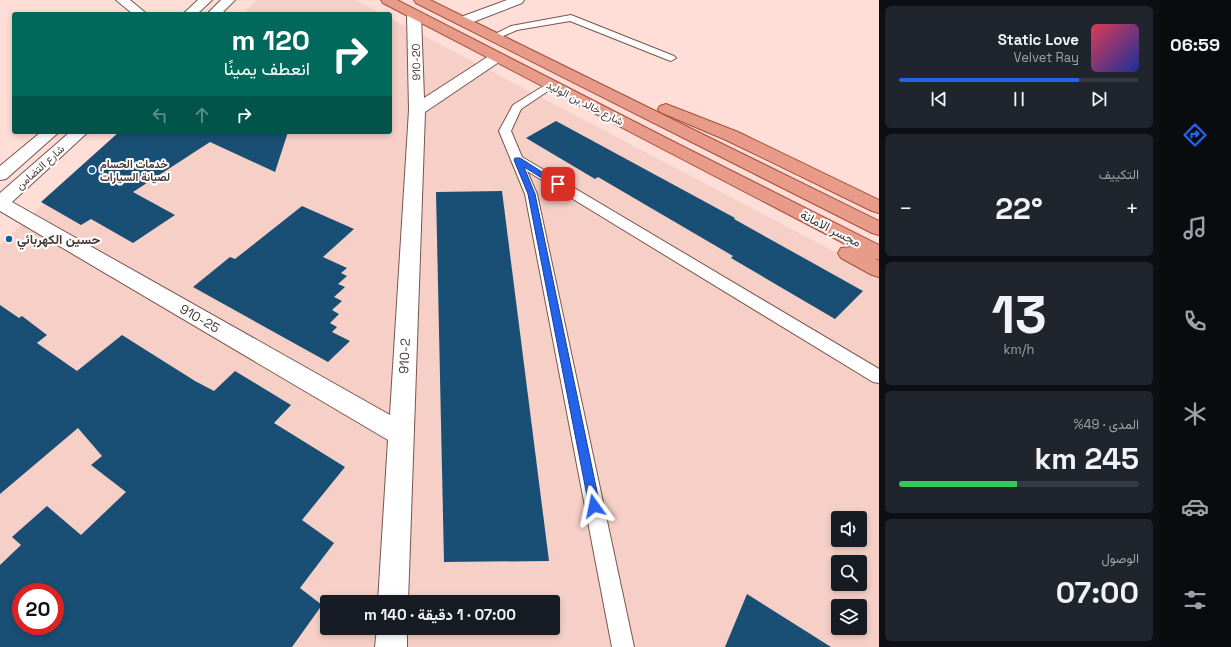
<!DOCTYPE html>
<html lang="ar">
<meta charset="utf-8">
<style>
:root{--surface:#171b24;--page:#20242c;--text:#f1f3f6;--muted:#9ea1a6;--line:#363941;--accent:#2563eb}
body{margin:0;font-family:"Space Grotesk",Vazirmatn,sans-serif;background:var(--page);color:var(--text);direction:rtl;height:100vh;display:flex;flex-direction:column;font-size:15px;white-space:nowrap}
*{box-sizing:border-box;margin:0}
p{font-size:13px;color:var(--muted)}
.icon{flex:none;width:22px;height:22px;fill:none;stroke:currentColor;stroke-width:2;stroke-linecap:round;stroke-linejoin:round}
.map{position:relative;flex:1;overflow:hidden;direction:ltr}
.panel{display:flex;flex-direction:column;gap:6px;padding:6px;background:#0d0f14;width:280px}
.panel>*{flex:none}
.banner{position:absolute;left:12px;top:12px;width:380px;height:122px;border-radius:4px;box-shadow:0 2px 6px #0003;direction:rtl;background:#00695c;color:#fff;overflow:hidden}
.fabs{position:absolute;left:831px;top:511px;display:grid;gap:8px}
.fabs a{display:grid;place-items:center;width:36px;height:36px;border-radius:4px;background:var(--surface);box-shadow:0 2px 6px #0003;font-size:20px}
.speed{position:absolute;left:12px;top:583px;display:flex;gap:8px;font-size:20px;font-weight:700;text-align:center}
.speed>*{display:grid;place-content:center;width:52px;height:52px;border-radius:50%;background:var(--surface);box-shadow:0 2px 6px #0003;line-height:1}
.speed .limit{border:6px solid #d22;background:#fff;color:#111}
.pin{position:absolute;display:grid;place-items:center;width:34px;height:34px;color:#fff;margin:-17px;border-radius:8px;box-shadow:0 2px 6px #0006}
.me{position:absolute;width:44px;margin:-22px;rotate:348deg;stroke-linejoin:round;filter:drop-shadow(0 0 3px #0008)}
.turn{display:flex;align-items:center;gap:14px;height:84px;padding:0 16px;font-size:18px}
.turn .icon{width:52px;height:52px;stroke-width:2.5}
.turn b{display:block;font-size:28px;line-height:34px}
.lanes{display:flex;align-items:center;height:38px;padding:0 16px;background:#0003;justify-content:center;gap:20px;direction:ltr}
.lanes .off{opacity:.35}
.big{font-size:30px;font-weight:700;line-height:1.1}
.panel .widget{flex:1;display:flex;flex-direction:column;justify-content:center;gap:6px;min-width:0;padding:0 14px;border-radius:6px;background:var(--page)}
.panel .dial{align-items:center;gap:0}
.dial b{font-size:52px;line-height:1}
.song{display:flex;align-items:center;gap:12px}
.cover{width:48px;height:48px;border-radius:6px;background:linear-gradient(135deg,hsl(350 70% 55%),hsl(230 70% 35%))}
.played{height:4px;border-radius:2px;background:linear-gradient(90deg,var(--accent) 75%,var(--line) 75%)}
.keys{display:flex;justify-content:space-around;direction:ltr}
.heat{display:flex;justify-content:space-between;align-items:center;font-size:22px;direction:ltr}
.charge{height:6px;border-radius:3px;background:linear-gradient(90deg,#34c759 49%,var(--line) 0)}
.trip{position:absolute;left:320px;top:595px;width:240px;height:40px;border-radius:4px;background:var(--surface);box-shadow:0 2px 6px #0003;font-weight:700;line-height:40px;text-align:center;direction:rtl}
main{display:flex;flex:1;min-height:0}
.dock{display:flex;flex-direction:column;width:72px;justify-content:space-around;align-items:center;background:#090b0e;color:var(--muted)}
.dock .icon{width:28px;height:28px}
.dock .active{color:var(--accent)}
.dock b{font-size:18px;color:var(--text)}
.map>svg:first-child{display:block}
.built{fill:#f6d0c7;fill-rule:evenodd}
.building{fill:#194f75;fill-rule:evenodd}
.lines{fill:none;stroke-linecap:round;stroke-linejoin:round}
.lane-casing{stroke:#78564e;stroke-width:2}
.street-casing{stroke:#78564e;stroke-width:2}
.primary-casing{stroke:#a74d39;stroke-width:2}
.lane{fill:#fff;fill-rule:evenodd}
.street{fill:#fff;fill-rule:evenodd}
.primary{fill:#e99b89;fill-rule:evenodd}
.route{fill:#2563eb;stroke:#184099}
.poi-dot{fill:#116193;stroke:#fff;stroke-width:1.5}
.labels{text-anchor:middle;stroke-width:4;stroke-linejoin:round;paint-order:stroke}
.far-street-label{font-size:11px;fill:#473834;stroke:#fff}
.far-poi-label{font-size:11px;font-weight:bold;fill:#473834;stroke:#fff;text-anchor:start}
.street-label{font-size:13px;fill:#473834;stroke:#fff}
.poi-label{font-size:13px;font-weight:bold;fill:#473834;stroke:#fff;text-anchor:start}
</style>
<main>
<nav class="dock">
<b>06:59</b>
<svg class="icon active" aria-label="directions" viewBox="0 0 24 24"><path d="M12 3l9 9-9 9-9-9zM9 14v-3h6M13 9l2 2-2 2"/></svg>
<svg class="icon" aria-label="music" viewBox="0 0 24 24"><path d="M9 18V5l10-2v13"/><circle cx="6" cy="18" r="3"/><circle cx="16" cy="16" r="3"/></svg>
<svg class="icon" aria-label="phone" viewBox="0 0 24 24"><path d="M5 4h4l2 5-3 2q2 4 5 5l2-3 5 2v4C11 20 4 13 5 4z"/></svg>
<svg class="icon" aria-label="climate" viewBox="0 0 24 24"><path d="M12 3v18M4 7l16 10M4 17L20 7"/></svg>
<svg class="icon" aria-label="car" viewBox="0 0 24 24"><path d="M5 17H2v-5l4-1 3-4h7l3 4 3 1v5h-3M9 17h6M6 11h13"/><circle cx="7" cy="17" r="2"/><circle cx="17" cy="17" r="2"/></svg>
<svg class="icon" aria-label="filters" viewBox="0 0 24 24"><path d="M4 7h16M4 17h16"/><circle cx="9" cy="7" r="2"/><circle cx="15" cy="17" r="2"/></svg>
</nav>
<section class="panel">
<div class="widget">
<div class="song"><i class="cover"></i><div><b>Static Love</b><p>Velvet Ray</p></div></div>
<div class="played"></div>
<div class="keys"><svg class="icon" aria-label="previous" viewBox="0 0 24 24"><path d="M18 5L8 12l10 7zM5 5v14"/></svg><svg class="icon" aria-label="pause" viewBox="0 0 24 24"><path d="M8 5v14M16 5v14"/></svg><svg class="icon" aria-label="next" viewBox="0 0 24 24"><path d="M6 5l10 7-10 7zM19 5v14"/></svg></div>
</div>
<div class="widget"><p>التكييف</p>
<div class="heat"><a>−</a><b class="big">22°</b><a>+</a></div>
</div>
<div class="widget dial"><b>13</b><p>km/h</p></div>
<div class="widget"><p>المدى · 49%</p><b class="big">245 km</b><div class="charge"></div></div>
<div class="widget"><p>الوصول</p><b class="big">07:00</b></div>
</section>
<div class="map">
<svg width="879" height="647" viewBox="0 0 879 647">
<rect width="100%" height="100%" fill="#feded6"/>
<g class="built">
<polygon points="257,0 355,0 382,14 242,14"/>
<path d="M390 18 879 275V647H0V245L119 132H390ZM838 518H860V540H838ZM838 562H860V584H838ZM21 592H55V626H21ZM327 602H553V628H327ZM838 606H860V628H838Z"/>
</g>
<g class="building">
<polygon points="556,121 735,218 734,219 863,291 835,319 731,258 733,256 598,177 595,179 526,138"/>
<polygon points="119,132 288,132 275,172 210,142 133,192 175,215 133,243 91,219 81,225 41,202"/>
<polygon points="502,191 549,561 444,562 436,192"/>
<polygon points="302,206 354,229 323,257 347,268 341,273 347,276 338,284 345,287 334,297 342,301 332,310 339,314 330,323 337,327 332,332 350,341 328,362 193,287 230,257 235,259"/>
<path d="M0 305 19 318 22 316 47 335 37 343 77 371 122 335 195 381 214 391 235 371 291 405 274 423 345 467 302 520 334 543 300 588 322 605 292 647H0V565L21 545 12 537 47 506 81 535 126 492 91 465 102 456 78 428 0 494ZM21 592H55V626H21Z"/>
<polygon points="747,594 831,647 725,647"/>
</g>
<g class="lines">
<g class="lane-casing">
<g id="lane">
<polygon points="571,15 674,56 676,58 671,61 668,60 570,21 517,30 494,40 489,37 511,26"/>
<polygon points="550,82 555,85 554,87 521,109 511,131 522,157 879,369 879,383 873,382 527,171 537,194 634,647 612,647 525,194 499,131 513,105"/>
</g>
</g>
<g class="street-casing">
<g id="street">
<polygon points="116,0 130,0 147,14 133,14"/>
<polygon points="198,0 212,0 197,14 183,14"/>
<polygon points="221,0 235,0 221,14 207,14"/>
<polygon points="507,0 524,0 522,3 468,24 458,24 456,21 458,18"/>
<polygon points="414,11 419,12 421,15 424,98 492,54 497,53 502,54 504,57 502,60 425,112 408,602 378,602 388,440 0,211 0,193 70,132 88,132 12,202 390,415 409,110 407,15 409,12"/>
<polygon points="41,132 59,132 6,179 0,180 0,166"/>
<polygon points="377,628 407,628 407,647 375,647"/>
</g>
</g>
<g class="primary-casing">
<g id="primary">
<polygon points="381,0 397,0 676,143 879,245 879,260 874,258 879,261 879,277 872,275 841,258 838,253 841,248 851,247 383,3"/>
<polygon points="414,0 430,0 879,221 879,235 872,233 416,3"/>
<polygon points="666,104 738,132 879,200 879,213 872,211 726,140 660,112 658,109 660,106"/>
</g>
</g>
<use href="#lane" class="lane"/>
<use href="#street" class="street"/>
<use href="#primary" class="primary"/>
</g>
<polygon class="route" points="515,158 520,158 561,184 560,186 555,186 524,167 535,194 600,506 598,510 594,512 590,510 589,506 528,194 514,160"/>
<g class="poi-dot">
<circle cx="92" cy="170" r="4"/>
<circle cx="9" cy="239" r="4"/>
</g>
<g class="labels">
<g class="far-street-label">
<text transform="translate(416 62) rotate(-91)" y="4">910-20</text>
<text transform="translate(585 103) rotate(27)" y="4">شارع خالد بن الوليد</text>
<text transform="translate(40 167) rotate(-42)" y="4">شارع التضامن</text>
</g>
<g class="far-poi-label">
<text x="100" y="168">خدمات الحسام<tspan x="100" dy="13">لصيانة السيارات</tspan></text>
</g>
<g class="street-label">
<text transform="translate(831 228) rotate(27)" y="5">مجسر الامانة</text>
<text transform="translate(200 318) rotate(30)" y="5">910-25</text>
<text transform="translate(404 356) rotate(-87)" y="5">910-2</text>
</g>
<g class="poi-label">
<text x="17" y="244">حسين الكهربائي</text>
</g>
</g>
</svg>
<div class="fabs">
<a><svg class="icon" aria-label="sound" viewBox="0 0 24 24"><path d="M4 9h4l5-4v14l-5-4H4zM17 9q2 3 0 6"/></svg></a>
<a><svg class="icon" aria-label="search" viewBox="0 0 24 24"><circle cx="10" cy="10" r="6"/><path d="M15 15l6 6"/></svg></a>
<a><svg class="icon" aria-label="layers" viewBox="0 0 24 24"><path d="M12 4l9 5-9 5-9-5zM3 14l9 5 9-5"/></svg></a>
</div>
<div class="speed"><div class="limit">20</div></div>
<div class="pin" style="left:558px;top:184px;background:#d93025"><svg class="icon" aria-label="arrive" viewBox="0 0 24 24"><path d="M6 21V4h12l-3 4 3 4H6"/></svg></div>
<svg class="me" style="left:594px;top:506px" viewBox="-20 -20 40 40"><path d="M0-17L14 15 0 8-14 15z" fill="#2563eb" stroke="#fff" stroke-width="4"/></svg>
<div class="trip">07:00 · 1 دقيقة · 140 m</div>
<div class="banner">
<div class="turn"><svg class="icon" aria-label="right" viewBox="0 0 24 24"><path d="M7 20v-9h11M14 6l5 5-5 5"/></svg><div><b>120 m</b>انعطف يمينًا</div></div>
<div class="lanes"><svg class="icon off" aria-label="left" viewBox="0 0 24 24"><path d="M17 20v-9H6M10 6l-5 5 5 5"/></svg><svg class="icon off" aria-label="ahead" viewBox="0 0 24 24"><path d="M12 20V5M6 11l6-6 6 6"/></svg><svg class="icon" aria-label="right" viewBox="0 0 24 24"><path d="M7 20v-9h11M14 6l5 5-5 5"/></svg></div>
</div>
</div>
</main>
